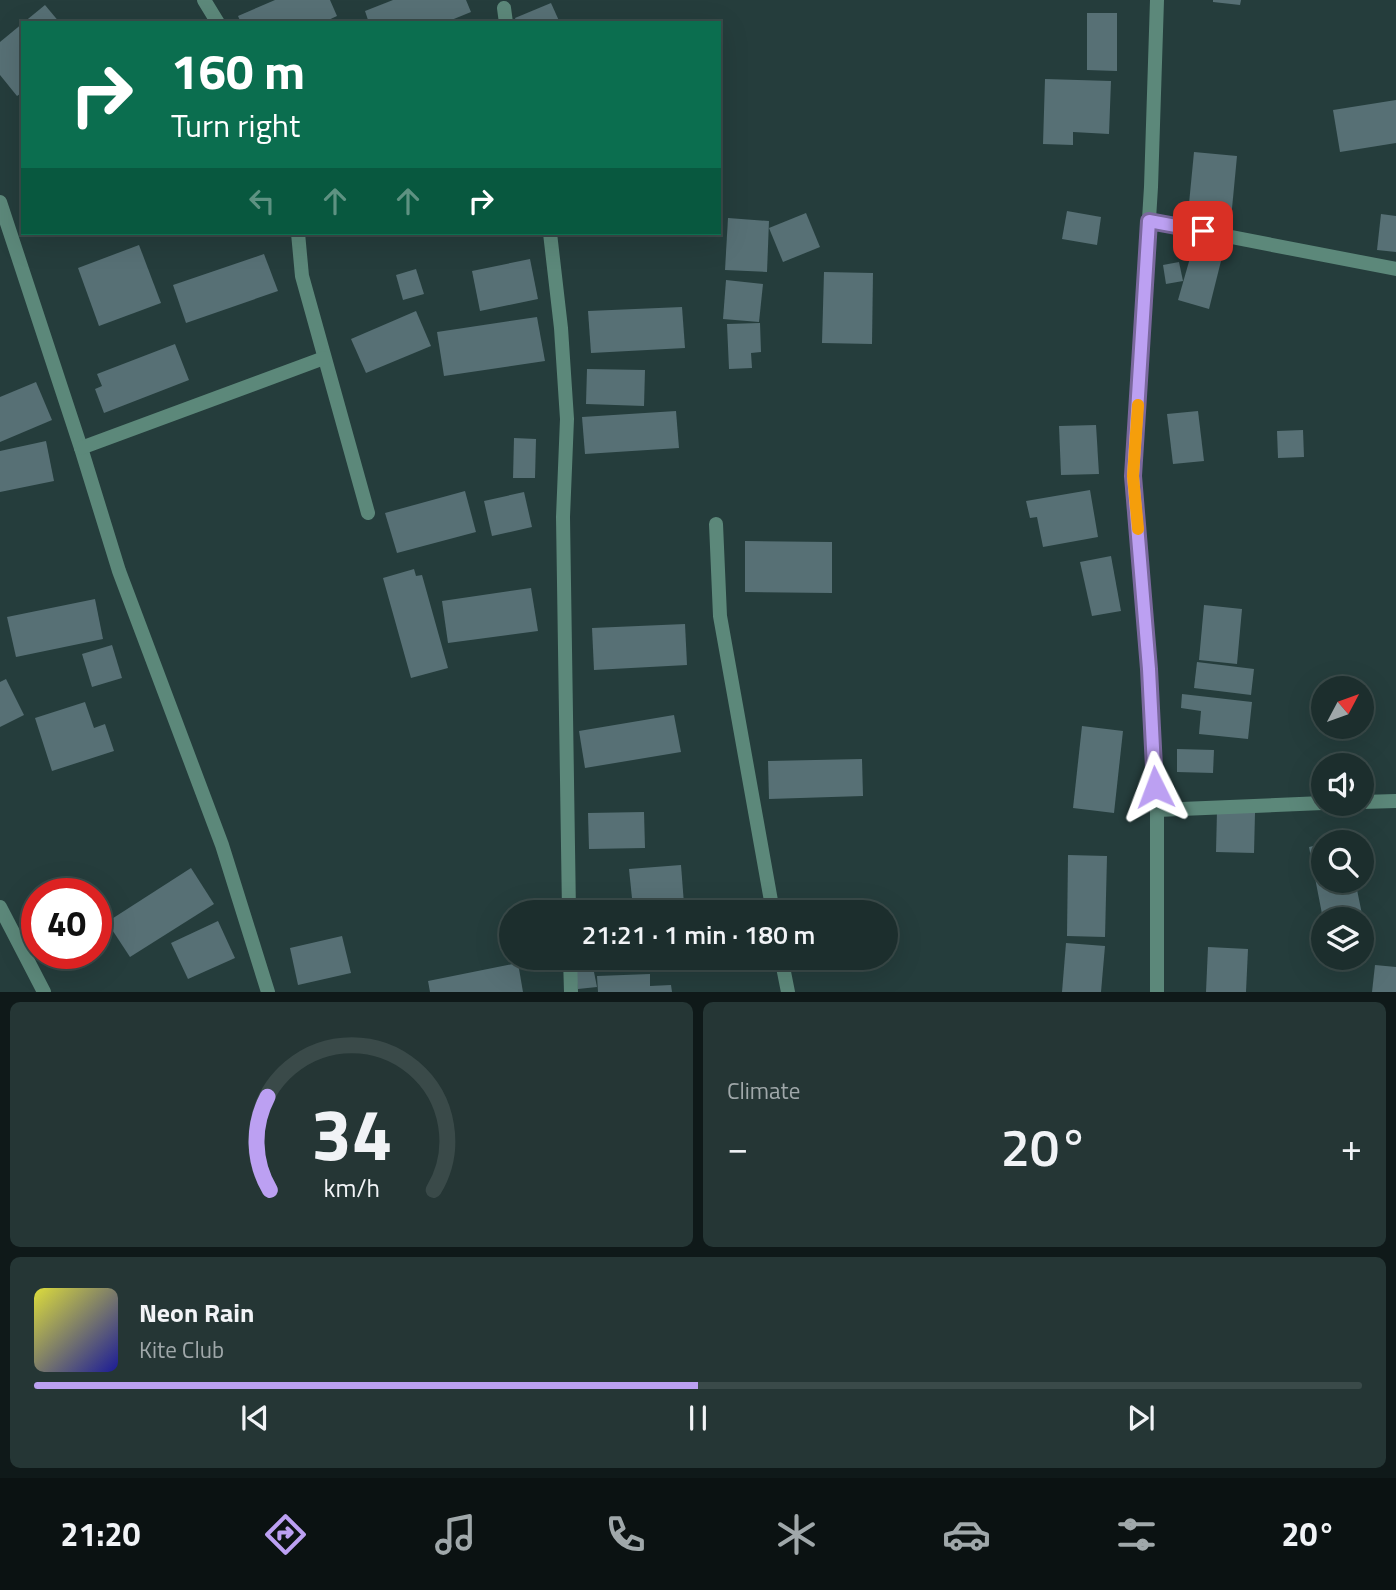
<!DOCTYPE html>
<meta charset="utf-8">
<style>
:root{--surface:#1c2e2d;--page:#253635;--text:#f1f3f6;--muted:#a0a8aa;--line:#3a4a49;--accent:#bca0f2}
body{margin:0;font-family:"Titillium Web",sans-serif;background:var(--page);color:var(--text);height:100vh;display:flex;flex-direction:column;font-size:26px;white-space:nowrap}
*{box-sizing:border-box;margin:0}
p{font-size:23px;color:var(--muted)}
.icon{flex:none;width:38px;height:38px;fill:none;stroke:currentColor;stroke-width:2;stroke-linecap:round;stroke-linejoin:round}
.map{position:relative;height:992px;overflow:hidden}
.side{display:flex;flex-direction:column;gap:10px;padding:10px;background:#0f1919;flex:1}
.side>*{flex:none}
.hud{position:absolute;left:21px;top:21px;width:700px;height:214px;border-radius:0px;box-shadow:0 7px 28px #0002,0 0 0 2px var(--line);background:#0b6e4f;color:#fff;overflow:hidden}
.needle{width:46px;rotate:49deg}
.buttons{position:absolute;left:1311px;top:676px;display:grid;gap:14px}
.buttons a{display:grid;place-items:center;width:63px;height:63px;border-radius:50%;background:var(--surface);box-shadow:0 7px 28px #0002,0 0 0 2px var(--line);font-size:35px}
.speed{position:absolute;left:21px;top:878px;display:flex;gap:14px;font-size:35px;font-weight:700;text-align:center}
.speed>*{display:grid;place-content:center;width:91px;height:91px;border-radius:50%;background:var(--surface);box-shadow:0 7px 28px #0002,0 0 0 2px var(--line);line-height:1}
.speed .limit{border:10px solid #d22;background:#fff;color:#111}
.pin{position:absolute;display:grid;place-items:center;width:60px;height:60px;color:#fff;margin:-30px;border-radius:14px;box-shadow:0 4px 10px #0006}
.me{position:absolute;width:77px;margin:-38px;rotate:357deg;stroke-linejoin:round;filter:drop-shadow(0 0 5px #0008)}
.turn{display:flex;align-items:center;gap:24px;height:147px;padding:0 35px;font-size:32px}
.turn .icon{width:91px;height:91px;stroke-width:2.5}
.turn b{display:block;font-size:49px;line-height:60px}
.lanes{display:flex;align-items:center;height:66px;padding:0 35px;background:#0003;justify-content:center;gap:35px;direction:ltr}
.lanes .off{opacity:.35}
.big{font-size:52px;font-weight:600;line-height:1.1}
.side .card{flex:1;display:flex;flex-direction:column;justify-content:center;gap:10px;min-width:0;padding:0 24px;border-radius:10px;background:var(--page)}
.side .dial{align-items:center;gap:0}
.dial svg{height:182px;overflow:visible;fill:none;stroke:var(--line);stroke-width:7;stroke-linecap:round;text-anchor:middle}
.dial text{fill:var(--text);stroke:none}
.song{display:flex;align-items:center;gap:21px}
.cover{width:84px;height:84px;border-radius:10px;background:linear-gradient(135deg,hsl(60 70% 55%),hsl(240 70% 35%))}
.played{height:7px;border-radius:4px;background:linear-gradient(90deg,var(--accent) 50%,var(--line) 50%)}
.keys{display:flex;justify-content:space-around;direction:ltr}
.heat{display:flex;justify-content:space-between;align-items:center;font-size:38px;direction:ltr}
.side .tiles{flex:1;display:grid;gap:10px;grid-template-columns:1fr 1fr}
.card:last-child{grid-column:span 2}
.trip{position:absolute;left:499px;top:900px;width:399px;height:70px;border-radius:35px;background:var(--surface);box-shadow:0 7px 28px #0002,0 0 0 2px var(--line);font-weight:600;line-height:70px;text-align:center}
.dock{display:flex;height:112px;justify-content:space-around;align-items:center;background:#0b1212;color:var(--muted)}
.dock .icon{width:49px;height:49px}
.dock .on{color:var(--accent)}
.dock b{font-size:32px;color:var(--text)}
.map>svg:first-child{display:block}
.building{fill:#577075}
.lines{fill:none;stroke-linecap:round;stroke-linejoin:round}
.minor{stroke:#5c887a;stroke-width:14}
.tertiary{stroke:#5c887a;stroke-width:14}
.route-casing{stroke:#7a689d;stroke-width:18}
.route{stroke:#bca0f2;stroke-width:12}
.slow{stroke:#f59e0b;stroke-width:12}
</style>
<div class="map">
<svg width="1396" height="992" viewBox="0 0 1396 992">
<rect width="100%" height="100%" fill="#253d3c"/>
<g class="building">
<polygon points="275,0 330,0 337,16 322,23 241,23 238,16"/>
<polygon points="393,0 466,0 471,12 444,23 369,23 365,11"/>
<polygon points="1213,0 1241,0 1240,5 1213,2"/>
<polygon points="551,3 560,23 517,23 515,18"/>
<polygon points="45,5 60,23 23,23"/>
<polygon points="1087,13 1117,13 1117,71 1087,70"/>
<polygon points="23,23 23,92 17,96 0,75 0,42"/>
<polygon points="1045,79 1111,81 1109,134 1073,132 1073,145 1043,144"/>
<polygon points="1396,100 1396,143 1340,152 1333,110"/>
<polygon points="1194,152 1237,156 1231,219 1188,214"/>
<polygon points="1067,211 1101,217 1097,245 1062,239"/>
<polygon points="806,213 820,247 783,262 769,228"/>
<polygon points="1381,214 1396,216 1396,252 1377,250"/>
<polygon points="728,218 769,221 767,272 725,270"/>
<polygon points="1196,237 1225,245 1209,309 1178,300"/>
<polygon points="139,245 161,303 99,326 78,268"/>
<polygon points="264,254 278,291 186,323 173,285"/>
<polygon points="530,259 538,299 480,311 472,271"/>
<polygon points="1179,262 1183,281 1166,284 1163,265"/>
<polygon points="416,269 424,294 403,300 396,275"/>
<polygon points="824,272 873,273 872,344 822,343"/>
<polygon points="726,280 763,284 759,322 723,319"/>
<polygon points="682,307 685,348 591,353 588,311"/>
<polygon points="416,311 431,346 366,373 351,339"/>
<polygon points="537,317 545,361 444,376 437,332"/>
<polygon points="760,323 761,352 751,353 752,368 729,369 727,324"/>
<polygon points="175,344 189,380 104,413 95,389 102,386 97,374"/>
<polygon points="587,369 645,370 644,406 586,404"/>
<polygon points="36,382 52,420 0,442 0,397"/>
<polygon points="676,411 679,448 585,454 582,417"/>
<polygon points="1198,411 1204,461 1173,464 1167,414"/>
<polygon points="1096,425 1099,474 1061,475 1059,426"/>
<polygon points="1303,430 1304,457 1278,458 1277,431"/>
<polygon points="514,438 536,439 535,478 513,478"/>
<polygon points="46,441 54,481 0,492 0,451"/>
<polygon points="1090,490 1098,537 1043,547 1037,517 1030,518 1026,501"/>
<polygon points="465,491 476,532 397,553 385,513"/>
<polygon points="524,492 532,527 492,536 484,501"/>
<polygon points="745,541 832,542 832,593 745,592"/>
<polygon points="1111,556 1121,611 1092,616 1080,562"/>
<polygon points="414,569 416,576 422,575 448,668 411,678 383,578"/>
<polygon points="531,588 538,631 448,643 442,601"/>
<polygon points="95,599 103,639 16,657 7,617"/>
<polygon points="1204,605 1242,609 1237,664 1199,660"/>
<polygon points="685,624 687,665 594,670 592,628"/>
<polygon points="112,645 122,678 92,687 82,654"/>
<polygon points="1197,662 1254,669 1251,695 1194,688"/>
<polygon points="6,679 24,715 0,727 0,682"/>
<polygon points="1182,694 1252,702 1248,739 1199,734 1201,711 1181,708"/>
<polygon points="85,702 94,728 105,724 114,751 52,771 35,718"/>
<polygon points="674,715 681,752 585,768 579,731"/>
<polygon points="1082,726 1123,731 1114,813 1073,808"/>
<polygon points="1177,749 1214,750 1213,773 1177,772"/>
<polygon points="862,759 863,796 769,799 768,761"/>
<polygon points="1217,811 1255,813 1254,853 1216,852"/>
<polygon points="644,812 645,848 589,849 588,813"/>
<polygon points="1323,844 1323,880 1355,880 1363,919 1323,919 1309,847"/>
<polygon points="1068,855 1107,856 1105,937 1067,936"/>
<polygon points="681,865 684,904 633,908 629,869"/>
<polygon points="191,868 214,904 130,957 107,922"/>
<polygon points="218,921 235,958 188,979 171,943"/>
<polygon points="342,936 351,973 298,985 290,948"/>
<polygon points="1066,943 1105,946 1101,992 1062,992"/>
<polygon points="1208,947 1248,949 1246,992 1206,992"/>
<polygon points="518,963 523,992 430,992 428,981"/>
<polygon points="1375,965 1396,967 1396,992 1372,992"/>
<polygon points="593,967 597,987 578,989 575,970"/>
<polygon points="650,974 650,986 671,985 672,992 598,992 597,976"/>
</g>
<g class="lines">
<g class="minor">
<polyline points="204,0 218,23"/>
<polyline points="504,8 506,23"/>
<polyline points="0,202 81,448 119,571 222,845 268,992"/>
<polyline points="1149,221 1396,269"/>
<polyline points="298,233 302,276 368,513"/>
<polyline points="550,233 561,328 567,419 563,517 569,912"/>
<polyline points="81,448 324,358"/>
<polyline points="716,524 720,616 773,912"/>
<polyline points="1362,802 1396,801"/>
<polyline points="1157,810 1323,803"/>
<polyline points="0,907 44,992"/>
<polyline points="570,957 571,992"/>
<polyline points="781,957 788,992"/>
</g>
<polyline class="tertiary" points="1157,0 1151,187 1133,476 1149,669 1157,810 1157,992"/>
</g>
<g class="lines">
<g class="route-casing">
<polyline id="route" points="1155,787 1149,669 1133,476 1149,221 1203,231"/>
</g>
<use href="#route" class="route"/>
<polyline class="slow" points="1138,405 1133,476 1138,529"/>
</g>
</svg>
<div class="buttons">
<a><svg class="needle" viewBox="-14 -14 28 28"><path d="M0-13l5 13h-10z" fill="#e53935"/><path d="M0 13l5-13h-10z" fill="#a0a8aa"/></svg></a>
<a><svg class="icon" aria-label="sound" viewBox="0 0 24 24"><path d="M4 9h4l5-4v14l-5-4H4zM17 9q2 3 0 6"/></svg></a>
<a><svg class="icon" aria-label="search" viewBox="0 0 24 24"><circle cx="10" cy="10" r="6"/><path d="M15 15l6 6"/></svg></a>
<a><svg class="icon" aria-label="layers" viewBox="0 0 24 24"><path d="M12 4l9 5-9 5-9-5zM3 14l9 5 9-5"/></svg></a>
</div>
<div class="speed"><div class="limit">40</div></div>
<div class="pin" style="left:1203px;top:231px;background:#d93025"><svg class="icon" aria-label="arrive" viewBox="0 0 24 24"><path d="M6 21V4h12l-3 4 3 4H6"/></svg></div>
<svg class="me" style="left:1155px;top:787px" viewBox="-20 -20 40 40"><path d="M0-17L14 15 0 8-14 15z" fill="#bca0f2" stroke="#fff" stroke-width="4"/></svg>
<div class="trip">21:21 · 1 min · 180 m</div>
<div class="hud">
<div class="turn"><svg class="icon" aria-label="right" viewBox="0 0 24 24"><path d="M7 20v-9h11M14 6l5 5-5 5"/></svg><div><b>160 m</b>Turn right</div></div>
<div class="lanes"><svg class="icon off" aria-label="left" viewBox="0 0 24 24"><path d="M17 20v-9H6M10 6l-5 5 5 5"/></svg><svg class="icon off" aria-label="ahead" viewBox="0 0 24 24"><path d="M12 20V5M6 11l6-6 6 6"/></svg><svg class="icon off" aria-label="ahead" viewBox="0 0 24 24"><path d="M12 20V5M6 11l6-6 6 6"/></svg><svg class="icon" aria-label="right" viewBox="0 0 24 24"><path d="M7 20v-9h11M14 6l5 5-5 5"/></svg></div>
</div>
</div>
<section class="side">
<div class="tiles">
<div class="card dial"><svg viewBox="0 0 100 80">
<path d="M14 69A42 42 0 1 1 86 69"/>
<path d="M14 69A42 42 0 0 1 13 28" stroke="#bca0f2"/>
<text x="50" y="56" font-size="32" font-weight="700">34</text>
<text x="50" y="72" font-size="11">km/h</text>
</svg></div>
<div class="card"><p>Climate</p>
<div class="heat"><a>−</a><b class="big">20°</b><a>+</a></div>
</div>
<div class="card">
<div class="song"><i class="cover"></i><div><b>Neon Rain</b><p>Kite Club</p></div></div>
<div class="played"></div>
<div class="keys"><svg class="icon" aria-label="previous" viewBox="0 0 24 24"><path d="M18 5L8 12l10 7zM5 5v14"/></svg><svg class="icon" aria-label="pause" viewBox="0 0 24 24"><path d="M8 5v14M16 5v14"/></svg><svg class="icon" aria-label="next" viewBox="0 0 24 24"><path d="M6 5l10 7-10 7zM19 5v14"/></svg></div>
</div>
</div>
</section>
<nav class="dock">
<b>21:20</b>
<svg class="icon on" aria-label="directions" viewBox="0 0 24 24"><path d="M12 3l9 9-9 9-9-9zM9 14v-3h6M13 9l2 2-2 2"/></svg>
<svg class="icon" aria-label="music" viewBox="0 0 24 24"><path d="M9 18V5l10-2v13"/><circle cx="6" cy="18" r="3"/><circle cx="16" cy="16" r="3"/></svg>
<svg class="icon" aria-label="phone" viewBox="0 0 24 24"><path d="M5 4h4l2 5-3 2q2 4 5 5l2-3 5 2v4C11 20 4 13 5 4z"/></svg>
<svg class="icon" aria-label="climate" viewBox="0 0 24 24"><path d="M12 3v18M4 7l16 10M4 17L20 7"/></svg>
<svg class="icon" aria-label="car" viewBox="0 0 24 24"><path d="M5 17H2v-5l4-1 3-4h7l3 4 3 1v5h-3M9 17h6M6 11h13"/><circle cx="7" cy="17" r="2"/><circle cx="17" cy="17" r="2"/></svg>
<svg class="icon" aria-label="filters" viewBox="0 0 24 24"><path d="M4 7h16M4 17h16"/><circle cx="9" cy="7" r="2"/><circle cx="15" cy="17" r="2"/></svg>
<b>20°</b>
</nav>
